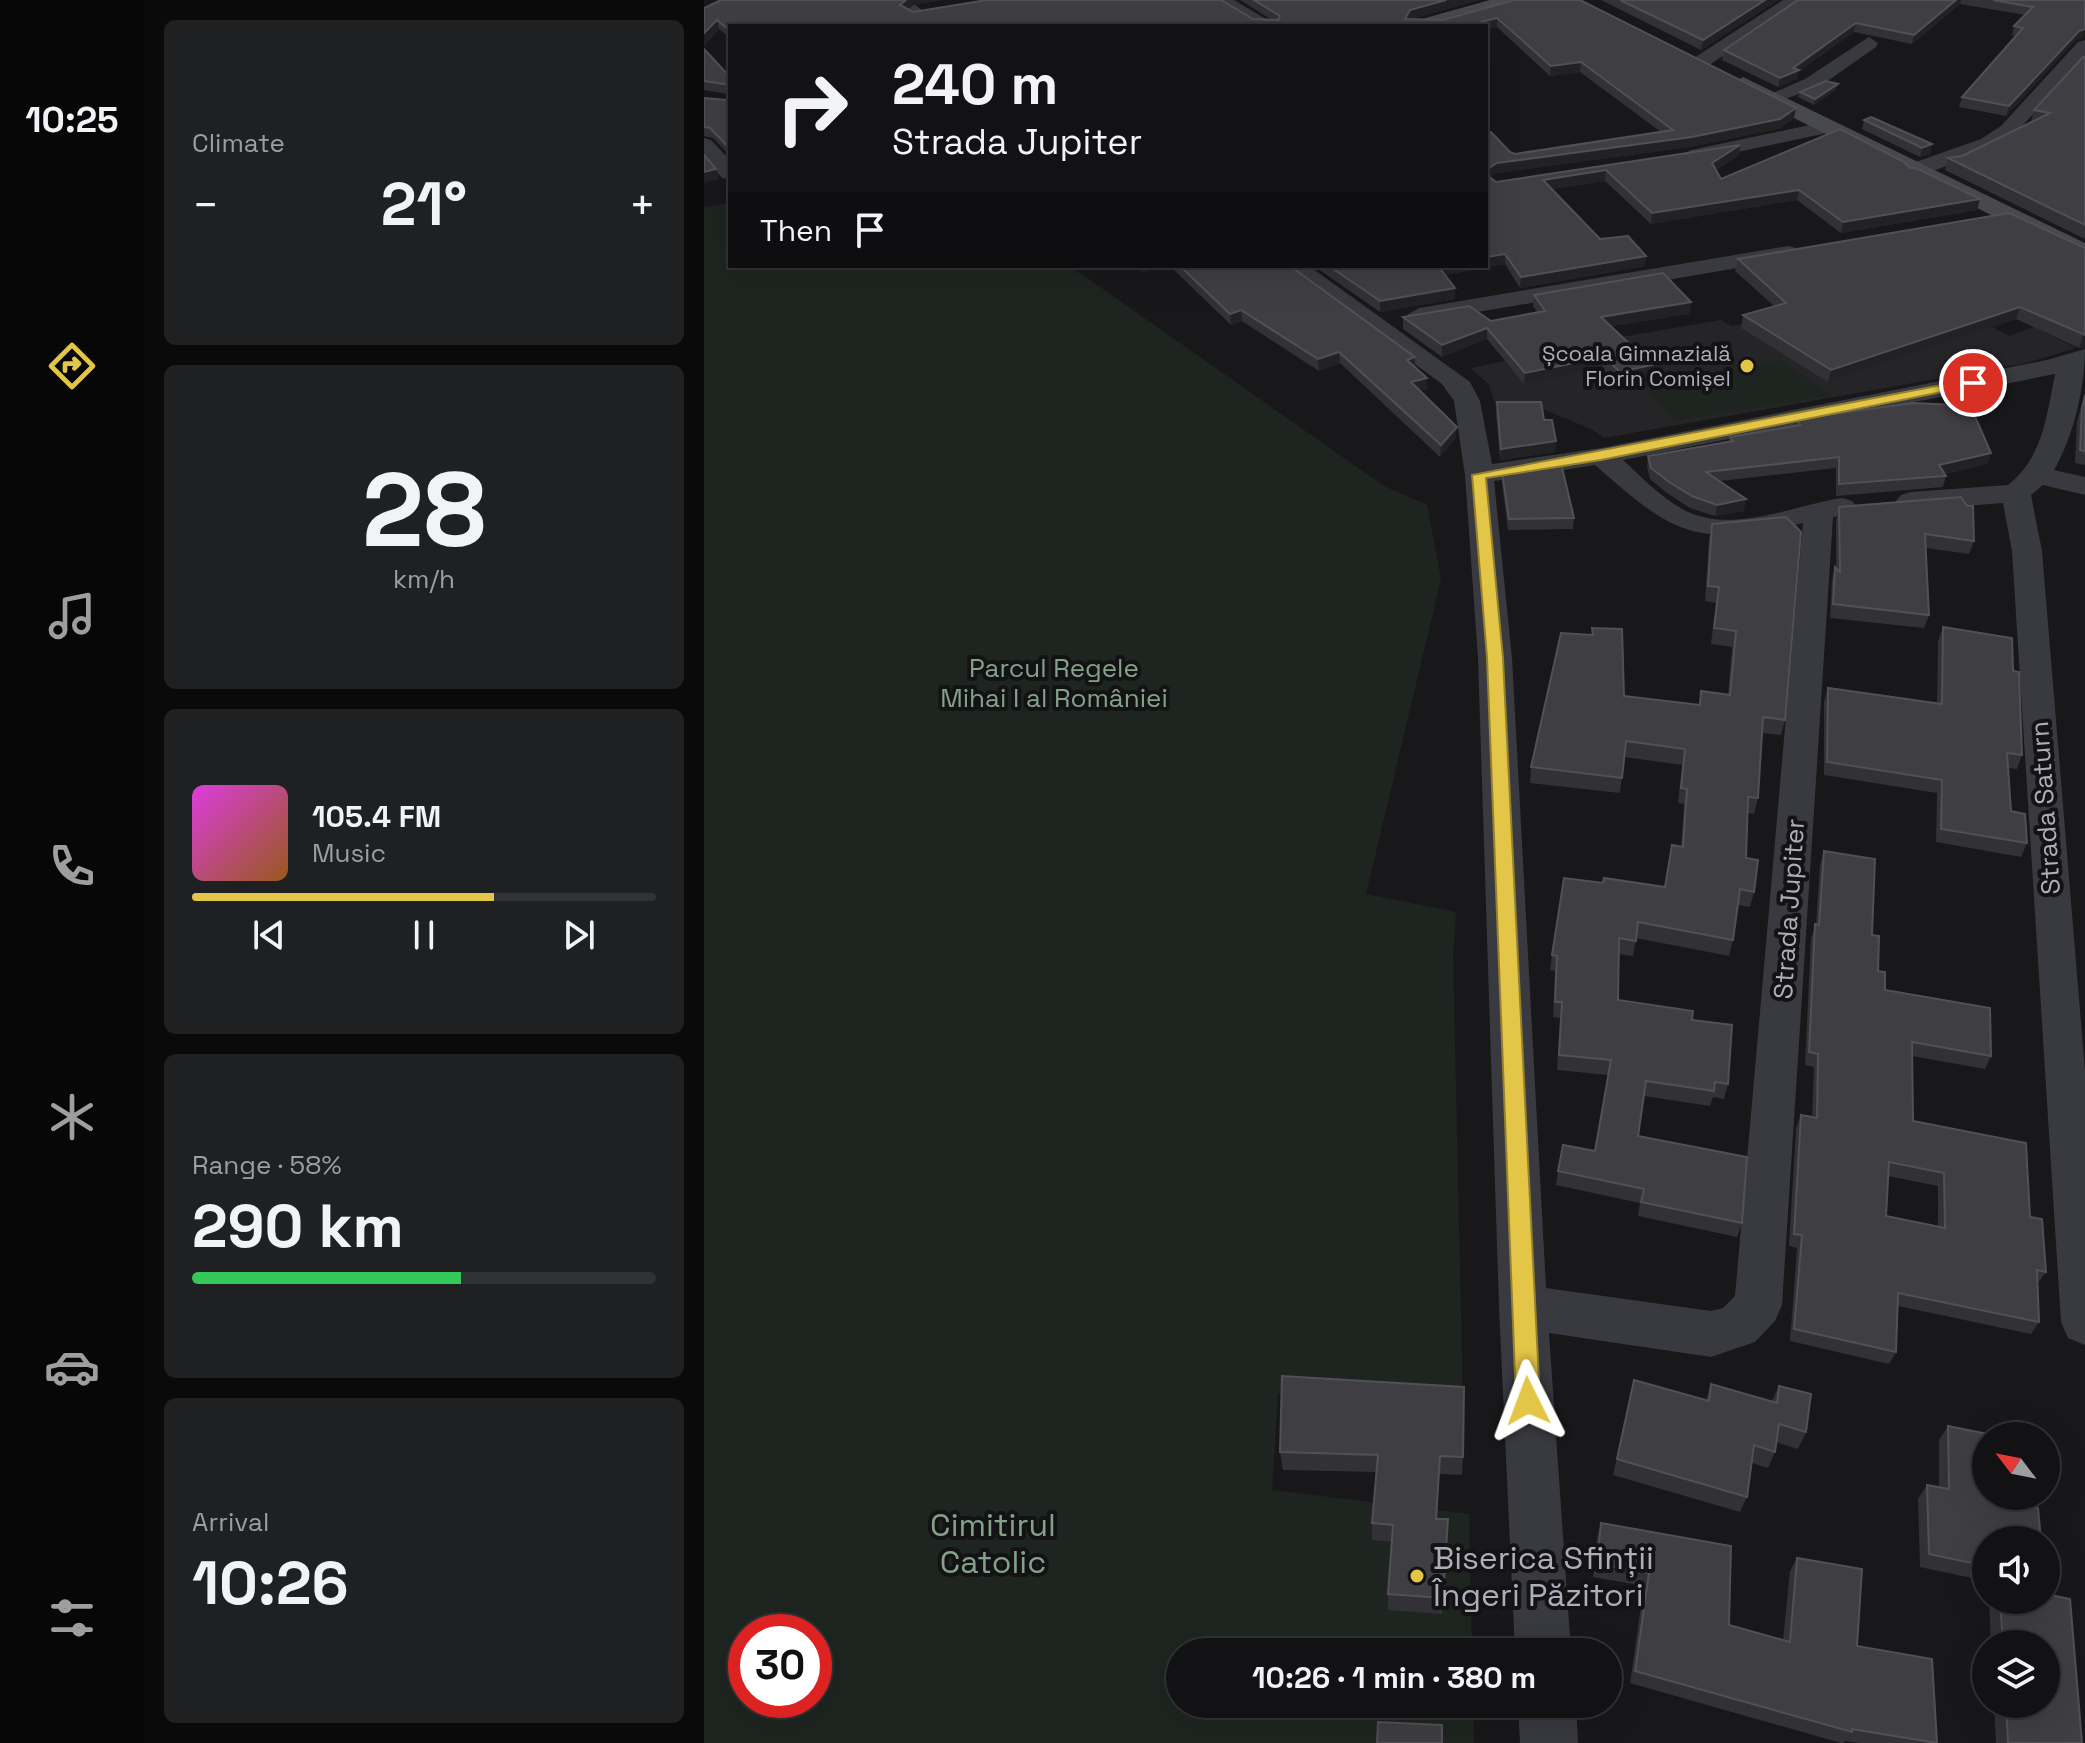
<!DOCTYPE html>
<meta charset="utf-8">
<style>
:root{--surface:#121214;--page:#1f2022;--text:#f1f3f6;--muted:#9c9ea0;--line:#313234;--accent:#e3c547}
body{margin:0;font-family:"Space Grotesk",sans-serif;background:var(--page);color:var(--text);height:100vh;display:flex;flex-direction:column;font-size:30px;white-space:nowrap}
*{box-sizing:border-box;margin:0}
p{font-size:26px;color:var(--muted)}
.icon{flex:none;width:44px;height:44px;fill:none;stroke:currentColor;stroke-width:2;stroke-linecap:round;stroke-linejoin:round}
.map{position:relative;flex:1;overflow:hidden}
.drawer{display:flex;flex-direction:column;gap:20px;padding:20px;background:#0a0a0b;width:560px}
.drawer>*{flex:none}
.top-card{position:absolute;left:24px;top:24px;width:760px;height:244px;border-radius:0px;box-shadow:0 8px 32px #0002,0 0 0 2px var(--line);background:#121214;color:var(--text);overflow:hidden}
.needle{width:52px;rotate:302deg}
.buttons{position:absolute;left:1268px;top:1422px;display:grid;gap:16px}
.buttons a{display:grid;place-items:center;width:88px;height:88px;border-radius:50%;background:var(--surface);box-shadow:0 8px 32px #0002,0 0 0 2px var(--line);font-size:40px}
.speed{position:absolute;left:24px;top:1614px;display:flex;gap:16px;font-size:40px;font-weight:700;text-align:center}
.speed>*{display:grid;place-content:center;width:104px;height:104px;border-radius:50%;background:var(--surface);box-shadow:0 8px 32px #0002,0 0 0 2px var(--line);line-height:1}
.speed .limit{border:12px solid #d22;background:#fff;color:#111}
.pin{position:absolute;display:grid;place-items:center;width:68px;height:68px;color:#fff;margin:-34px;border:4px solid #fff;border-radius:50%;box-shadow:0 2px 8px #0007}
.me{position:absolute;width:88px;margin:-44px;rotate:357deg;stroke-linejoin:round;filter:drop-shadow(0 0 6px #0008)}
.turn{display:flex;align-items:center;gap:28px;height:168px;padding:0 32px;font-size:36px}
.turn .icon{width:104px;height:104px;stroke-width:2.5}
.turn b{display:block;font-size:56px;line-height:68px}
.then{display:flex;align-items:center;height:76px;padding:0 32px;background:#0003;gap:16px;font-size:30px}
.big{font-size:60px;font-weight:700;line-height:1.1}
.drawer .widget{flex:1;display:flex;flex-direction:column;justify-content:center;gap:12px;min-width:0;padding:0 28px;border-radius:12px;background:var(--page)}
.drawer .dial{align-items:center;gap:0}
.dial b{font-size:104px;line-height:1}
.song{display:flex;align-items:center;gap:24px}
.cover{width:96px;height:96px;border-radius:12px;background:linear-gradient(135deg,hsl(300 70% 55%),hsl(30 70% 35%))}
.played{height:8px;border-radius:4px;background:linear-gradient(90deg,var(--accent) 65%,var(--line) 65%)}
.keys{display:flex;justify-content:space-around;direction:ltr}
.heat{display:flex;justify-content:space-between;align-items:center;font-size:44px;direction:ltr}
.charge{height:12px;border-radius:6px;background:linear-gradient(90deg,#34c759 58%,var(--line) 0)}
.trip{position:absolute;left:462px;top:1638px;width:456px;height:80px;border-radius:40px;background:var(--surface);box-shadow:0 8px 32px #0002,0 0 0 2px var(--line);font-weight:700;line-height:80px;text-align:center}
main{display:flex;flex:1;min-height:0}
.dock{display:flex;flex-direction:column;width:144px;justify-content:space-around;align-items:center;background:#070708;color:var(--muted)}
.dock .icon{width:56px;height:56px}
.dock .current{color:var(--accent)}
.dock b{font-size:36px;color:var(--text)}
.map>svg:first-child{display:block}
.built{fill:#252427}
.green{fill:#1e2520;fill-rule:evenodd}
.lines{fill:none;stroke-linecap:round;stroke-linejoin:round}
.street{fill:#393a3f;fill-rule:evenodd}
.secondary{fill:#48484f;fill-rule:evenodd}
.wall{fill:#323135;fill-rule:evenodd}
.shaded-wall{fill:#222224}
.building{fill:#3f3f43;stroke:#505056;stroke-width:2;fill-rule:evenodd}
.route{fill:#e3c547;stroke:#94802e;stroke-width:2}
.poi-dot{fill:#e3c547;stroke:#131315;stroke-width:3}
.labels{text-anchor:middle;stroke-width:8;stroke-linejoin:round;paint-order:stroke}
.far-poi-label{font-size:22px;fill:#acaeb9;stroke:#131315;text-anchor:end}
.park-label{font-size:26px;fill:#84a28a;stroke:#131315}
.street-label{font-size:26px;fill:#acaeb9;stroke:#131315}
.near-park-label{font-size:32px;fill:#84a28a;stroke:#131315}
.near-poi-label{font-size:32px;fill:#acaeb9;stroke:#131315;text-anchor:start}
</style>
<main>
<nav class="dock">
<b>10:25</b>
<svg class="icon current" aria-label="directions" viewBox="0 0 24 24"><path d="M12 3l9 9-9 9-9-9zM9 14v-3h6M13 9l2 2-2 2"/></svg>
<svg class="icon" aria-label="music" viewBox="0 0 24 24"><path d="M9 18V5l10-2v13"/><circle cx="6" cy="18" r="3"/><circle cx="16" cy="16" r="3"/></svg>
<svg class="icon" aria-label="phone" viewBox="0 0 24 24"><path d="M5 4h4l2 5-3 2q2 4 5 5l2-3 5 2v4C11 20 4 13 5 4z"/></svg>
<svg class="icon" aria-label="climate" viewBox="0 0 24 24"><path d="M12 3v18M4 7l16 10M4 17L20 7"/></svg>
<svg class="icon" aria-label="car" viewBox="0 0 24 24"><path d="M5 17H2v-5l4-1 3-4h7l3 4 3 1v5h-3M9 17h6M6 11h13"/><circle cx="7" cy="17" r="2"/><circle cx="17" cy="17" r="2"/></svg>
<svg class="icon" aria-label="filters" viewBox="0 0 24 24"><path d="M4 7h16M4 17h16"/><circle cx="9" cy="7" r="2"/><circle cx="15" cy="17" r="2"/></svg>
</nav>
<section class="drawer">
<div class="widget"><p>Climate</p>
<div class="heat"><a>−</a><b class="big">21°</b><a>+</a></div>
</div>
<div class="widget dial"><b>28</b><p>km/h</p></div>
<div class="widget">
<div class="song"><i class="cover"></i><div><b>105.4 FM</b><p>Music</p></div></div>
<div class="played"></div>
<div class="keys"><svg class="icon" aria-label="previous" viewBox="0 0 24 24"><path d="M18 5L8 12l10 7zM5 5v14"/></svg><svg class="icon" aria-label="pause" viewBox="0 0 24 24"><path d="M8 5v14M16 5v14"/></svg><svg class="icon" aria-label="next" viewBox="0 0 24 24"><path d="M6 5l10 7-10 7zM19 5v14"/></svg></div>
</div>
<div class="widget"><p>Range · 58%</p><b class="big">290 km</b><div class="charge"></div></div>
<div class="widget"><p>Arrival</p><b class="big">10:26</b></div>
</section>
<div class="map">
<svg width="1381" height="1743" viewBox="0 0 1381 1743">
<rect width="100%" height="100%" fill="#18181a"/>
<polygon class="built" points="1218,288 1305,336 1330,327 1372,348 1322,363 900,438 889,430 834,407 792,407 785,385 767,368 911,338 1017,320 1028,326"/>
<g class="green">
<path d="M26 203V266H366L680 486 723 505 737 579 662 894 752 912 749 956 759 1405 574 1394 568 1490 765 1514 768 1652H476V1704H769L770 1743H0V207ZM42 1632H110V1700H42Z"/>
<polygon points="1075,360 1129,395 970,421 944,391"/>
</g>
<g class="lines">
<g class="street">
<polygon points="184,0 205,0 239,26 218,26"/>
<polygon points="508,0 530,0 574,26 551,26"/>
<polygon points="1079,0 1100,0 1004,66 990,66 990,58"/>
<polygon points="1165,37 1174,43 1172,47 1115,87 1067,104 1057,98 1101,79"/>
<polygon points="1381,40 1381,57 1311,134 1291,147 1219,175 1203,175 1200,170 1203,165 1277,139 1297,126 1374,42"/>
<polygon points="1125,121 1132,123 1135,127 1132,131 987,162 976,156 987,150"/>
<polygon points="0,138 7,140 26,160 26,179 18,178 0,157"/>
<polygon points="1084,246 1092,248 1096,253 1092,258 715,322 703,315 715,308"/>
<path d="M577 266H605L766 382 776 401 788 464 897 448 1343 360 1381 349C1381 386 1370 436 1350 470L1381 477V495L1339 485 1327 495 1338 551 1381 1071V1345L1364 1338 1357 1322 1308 551 1299 503 1207 510 1197 507 1192 501 1197 495 1207 492 1304 485C1339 458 1343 414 1351 374L919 460C941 480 968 510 999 517 1042 528 1096 504 1138 498L1148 501 1153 507 1148 513 1129 517 1078 1305 1071 1321 1051 1342 1007 1357 845 1333 867 1652H811L795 1307 774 658 761 475 750 401 738 384ZM891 465C972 537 992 547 1099 523L1031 1296 1019 1308 1007 1311 842 1288 808 658 790 481Z"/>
<polygon points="814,1704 872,1704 874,1743 816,1743"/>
</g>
<g class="secondary">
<polygon points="786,0 819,0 816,4 738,26 703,26 707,22"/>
<polygon points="1039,77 1381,243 1381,261 1031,89 1028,84"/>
</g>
</g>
<g class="wall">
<polygon points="536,0 775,0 707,19 739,20 809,0 1090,118 1074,129 986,147 793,173 786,177 792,182 1036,145 1035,155 1012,170 1017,179 1206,168 1276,199 1273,210 1137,233 1093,200 947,224 901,181 848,189 896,239 941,266 816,288 801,264 741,275 751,288 751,299 676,312 610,266 782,266 782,133 806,152 811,154 957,132 876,72 846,76 793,27 782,30 782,26 26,26 26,38 15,29 0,46 0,8 210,5 204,9 209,12 568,20"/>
<polygon points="897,0 1074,0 997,50"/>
<polygon points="1094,0 1381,0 1380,37 1372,40 1302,116 1255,107 1258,97 1311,36 1308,35 1310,26 1321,15 1256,4 1208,44 1150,32 1094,72 1093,79 1074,87 1018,60 1020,50"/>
<polygon points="0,49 26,77 25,155 9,138 0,136 0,98 23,100 24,94 0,90"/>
<polygon points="1381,57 1381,239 1241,170 1244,158 1258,156 1329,121 1327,121 1330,110"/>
<polygon points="1133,89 1110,105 1094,97 1096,92"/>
<polygon points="1160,120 1228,144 1226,154 1216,157 1158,129"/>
<polygon points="1381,248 1381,347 1375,348 1312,319 1124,382 1037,328 1039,315 1070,306 1031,271 1034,259"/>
<polygon points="431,266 459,266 439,272"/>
<polygon points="466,266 586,266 723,378 723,389 716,391 752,438 736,457 636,363 615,371 538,321 527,325"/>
<polygon points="830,295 987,302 985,314 907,326 948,365 947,377 914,384 898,369 820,384 783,339 738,357 699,329 699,317 787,321 833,312 829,306"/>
<polygon points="1381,392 1381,465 1371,463 1373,422"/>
<polygon points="793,402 840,420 852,441 851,452 796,460 792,413"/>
<polygon points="1256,414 1287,453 1283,464 1241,474 1242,476 1239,487 1132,496 1132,468 1016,481 1040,511 1011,516 986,508 963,493 946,479 943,467 944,456 1025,442 1026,437 1090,426 1092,419"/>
<polygon points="798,472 870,518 869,529 804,530 798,483"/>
<polygon points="1135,507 1270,541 1265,554 1222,548 1225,615 1220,628 1126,618 1128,580 1131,567 1132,568 1132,520"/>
<polygon points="1008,524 1081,720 1077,735 1058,733 1054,798 1050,814 1044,813 1042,858 1050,892 1046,907 1034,905 1029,940 1025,956 932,938 929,956 915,954 914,1000 988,1020 1024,1084 1020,1099 1009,1097 1006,1106 940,1096 934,1136 1038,1223 1033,1237 934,1216 936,1203 852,1185 854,1171 891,1151 904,1075 853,1070 856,1018 849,1017 851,971 846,970 848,955 899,883 961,887 977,847 980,804 974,803 978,765 920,757 916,793 826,783 827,767 888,635 888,628 920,696 995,705 997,691 1024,695 1028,647 1007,644 1012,603 1001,601 1005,539"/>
<polygon points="1239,627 1309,671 1318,755 1313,769 1304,768 1307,811 1323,843 1317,857 1232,842 1233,793 1120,775 1120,701 1124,688 1233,703 1234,641"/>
<path d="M1120 851 1168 935 1174 971 1181 990 1287 1056 1281 1069 1208 1056 1209 1121 1326 1217 1342 1272 1333 1284 1335 1322 1327 1334 1194 1306 1192 1352 1185 1364 1086 1341 1093 1248 1085 1246 1092 1128 1097 1115 1108 1117 1110 1067 1101 1065 1107 938 1112 925 1116 865ZM1184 1176 1234 1186V1227L1182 1216Z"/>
<polygon points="930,1380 1002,1400 1007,1384 1068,1401 1075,1386 1102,1432 1094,1449 1072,1442 1071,1452 1064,1468 1048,1463 1043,1497 1036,1512 909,1475"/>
<polygon points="1244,1426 1325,1506 1282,1540 1282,1581 1216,1567 1214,1499 1223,1485 1235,1487 1235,1440"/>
<polygon points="576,1452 759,1457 758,1475 735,1474 733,1519 744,1519 738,1614 684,1610 684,1594 688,1542 668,1540 668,1523 672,1472 579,1470"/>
<polygon points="897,1523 1025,1625 1079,1640 1086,1571 1093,1558 1153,1646 1233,1743 1155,1743 1141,1741 1139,1743 1137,1743 926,1683 940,1586 889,1577 893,1537"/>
<polygon points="1285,1600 1342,1600 1378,1743 1292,1743 1290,1704 1342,1704 1342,1644 1287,1644"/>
</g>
<g class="shaded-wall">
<polygon points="202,0 240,0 210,5 198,14 196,5"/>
<polygon points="742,0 775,0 706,19 701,19 706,10"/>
<polygon points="1061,0 1074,0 997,50 999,40"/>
<polygon points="1252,0 1257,0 1256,4 1208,44 1210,35"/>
<polygon points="793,18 793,27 782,30 782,26 761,26"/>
<polygon points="13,20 15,29 0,46 0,33"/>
<polygon points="1152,23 1150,32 1094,72 1093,79 1074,87 1076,78"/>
<polygon points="1381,29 1380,37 1372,40 1302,116 1305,106 1375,31"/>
<polygon points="877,62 876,72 846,76 847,66"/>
<polygon points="1134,84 1133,89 1110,105 1111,99"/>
<polygon points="1092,108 1090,118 1074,129 986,147 793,173 782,180 782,170 793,163"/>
<polygon points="1228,144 1226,154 1216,157 1218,148"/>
<polygon points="1036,145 1035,155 1007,173 1008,163"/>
<polygon points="12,169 15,179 0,183 0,172"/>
<polygon points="902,170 901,181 839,190 839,180"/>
<polygon points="1095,190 1093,200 947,224 948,213"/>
<polygon points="1276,199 1273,210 1137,233 1139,222"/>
<polygon points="801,254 801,264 734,276 734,266 782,266 782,257"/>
<polygon points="942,256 941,266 816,288 817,277"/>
<polygon points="438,266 459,266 439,272"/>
<polygon points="751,288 751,299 676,312 676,301"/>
<polygon points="987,302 985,314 895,328 897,317"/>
<polygon points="1316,307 1312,319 1124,382 1127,370"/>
<polygon points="537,310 538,321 527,325 526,314"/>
<polygon points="783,328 783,339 738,357 738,345"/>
<polygon points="1379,335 1381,335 1381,347 1375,348"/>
<polygon points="635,352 636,363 615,371 614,359"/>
<polygon points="711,357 711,368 703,360"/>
<polygon points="900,357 898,369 820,384 821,373"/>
<polygon points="948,365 947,377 914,384 916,372"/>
<polygon points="723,378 723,389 707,394 707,382"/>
<polygon points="753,427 752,438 736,457 737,445"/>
<polygon points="852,441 851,452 796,460 797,449"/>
<polygon points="1287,453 1283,464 1231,476 1235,465"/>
<polygon points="1042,499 1040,511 1011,516 1013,505"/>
</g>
<g class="building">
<polygon points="17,0 202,0 196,5 209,12 283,0 517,0 549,19 574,20 576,16 550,0 742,0 706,10 701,19 739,20 810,0 876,0 1092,108 1076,119 988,137 793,163 782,170 782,133 787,132 806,152 811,154 969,130 877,62 847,66 793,18 761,26 26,26 26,31 13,20 0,33 0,8"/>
<polygon points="916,0 1061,0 999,40"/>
<polygon points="1094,0 1252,0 1210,35 1152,23 1089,68 1095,70 1076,78 1020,50"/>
<polygon points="1289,0 1381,0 1381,29 1375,31 1305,106 1258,97 1319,28 1310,26 1329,7"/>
<polygon points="0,49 26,77 26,85 0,81"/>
<polygon points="1379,57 1381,57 1381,225 1244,158 1258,156 1346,113 1330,110"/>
<polygon points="1122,81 1134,84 1111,99 1096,92"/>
<polygon points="26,86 26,166 25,148 6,128 0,127 0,98 23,100"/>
<polygon points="1167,117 1228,144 1218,148 1160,120"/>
<polygon points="1136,129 1200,162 1206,168 1212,168 1276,199 1139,222 1095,190 948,213 902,170 839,180 896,239 924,236 942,256 817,277 801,254 782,257 782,174 792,182 1036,145 1008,163 1017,179"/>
<polygon points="0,155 12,169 0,172"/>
<polygon points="1305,213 1381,248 1381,335 1316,307 1127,370 1039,315 1082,303 1034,259"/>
<polygon points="476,266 586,266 711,357 703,360 723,378 707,382 753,427 737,445 635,352 614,359 537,310 526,314"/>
<polygon points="625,266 734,266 751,288 676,301"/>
<polygon points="959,273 987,302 897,317 948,365 916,372 900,357 821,373 783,328 738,345 699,317 765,306 787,321 841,311 830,295"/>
<polygon points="1381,395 1381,451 1376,450 1378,409"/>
<polygon points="793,402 837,402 840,420 848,420 852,441 797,449"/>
<polygon points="1209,403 1253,405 1256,414 1270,414 1287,453 1235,465 1242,476 1135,484 1135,457 1002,472 1042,499 1013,505 988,496 965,482 947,468 944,456 1029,441 1026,437 1096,425 1092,419"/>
<polygon points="857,463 870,518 805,519 798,472"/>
<polygon points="1257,497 1263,506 1269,506 1270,541 1221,534 1225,615 1129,604 1131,567 1136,572 1135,507"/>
<polygon points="1082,517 1097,532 1081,720 1059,717 1054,798 1044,797 1042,858 1054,860 1050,892 1036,889 1029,940 934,922 932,941 915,938 914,1000 989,1011 988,1020 1028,1025 1024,1084 1011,1082 1010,1091 942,1081 934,1136 1043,1157 1038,1223 937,1202 940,1189 854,1171 859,1145 891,1151 907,1060 855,1055 858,1002 851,1002 853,956 848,955 860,878 899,883 900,878 961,887 968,845 979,847 983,789 977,788 981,749 922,741 918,778 827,767 857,633 889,635 888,628 918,629 920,696 996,705 997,691 1026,695 1032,631 1010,628 1015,587 1004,586 1008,524"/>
<polygon points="1239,627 1308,638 1309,671 1315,672 1318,755 1303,753 1307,811 1321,814 1323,843 1237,829 1238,780 1123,762 1124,688 1238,704"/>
<path d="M1120 851 1171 859 1168 935 1175 936 1174 971 1181 972V990L1286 1008 1287 1056 1208 1042 1209 1121 1322 1143 1326 1217 1338 1219 1342 1272 1333 1270 1335 1322 1194 1293 1192 1352 1090 1329 1098 1235 1090 1234 1097 1115 1113 1118 1114 1054 1105 1052 1111 924 1115 925ZM1185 1162 1240 1173 1241 1228 1182 1216Z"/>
<polygon points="578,1376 760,1387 759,1457 736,1456 732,1519 744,1519 739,1598 684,1594 689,1525 668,1523 674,1455 576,1452"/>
<polygon points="930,1380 1005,1401 1007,1384 1073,1403 1075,1386 1107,1394 1102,1432 1075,1424 1071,1452 1050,1445 1043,1497 913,1459"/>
<polygon points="1244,1426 1294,1436 1282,1436 1282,1496 1325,1496 1325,1506 1334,1508 1337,1540 1282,1540 1282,1566 1225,1554 1223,1485 1245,1489"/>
<polygon points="897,1523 1027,1546 1025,1625 1086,1642 1093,1558 1158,1569 1153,1646 1228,1659 1233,1743 1148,1729 1148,1732 931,1671 945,1573 893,1564"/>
<polygon points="1342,1594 1366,1599 1378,1743 1304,1743 1302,1704 1342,1704 1342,1644 1299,1644 1296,1600 1342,1600"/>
<polygon points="674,1722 738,1725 738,1743 673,1743"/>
</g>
<polygon class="route" points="1269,379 1273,380 1273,385 897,460 782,478 799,658 836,1401 833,1409 824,1413 816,1409 812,1401 783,658 768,475"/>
<g class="poi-dot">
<circle cx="1043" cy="366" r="8"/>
<circle cx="713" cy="1576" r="8"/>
</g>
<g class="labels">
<g class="far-poi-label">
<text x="1027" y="361">Școala Gimnazială<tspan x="1027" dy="25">Florin Comișel</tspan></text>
</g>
<g class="park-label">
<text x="350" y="677">Parcul Regele<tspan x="350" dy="30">Mihai I al României</tspan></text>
</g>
<g class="street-label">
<text transform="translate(1341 808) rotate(-94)" y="9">Strada Saturn</text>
<text transform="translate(1085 909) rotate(-86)" y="9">Strada Jupiter</text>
</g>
<g class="near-park-label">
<text x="289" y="1536">Cimitirul<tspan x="289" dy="37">Catolic</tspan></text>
</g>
<g class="near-poi-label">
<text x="729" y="1569">Biserica Sfinții<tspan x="729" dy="37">Îngeri Păzitori</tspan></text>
</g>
</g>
</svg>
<div class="buttons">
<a><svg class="needle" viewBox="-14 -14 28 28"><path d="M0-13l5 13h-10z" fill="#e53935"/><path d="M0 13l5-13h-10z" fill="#9c9ea0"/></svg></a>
<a><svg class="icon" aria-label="sound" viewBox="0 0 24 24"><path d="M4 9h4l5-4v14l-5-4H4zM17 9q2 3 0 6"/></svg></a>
<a><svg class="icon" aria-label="layers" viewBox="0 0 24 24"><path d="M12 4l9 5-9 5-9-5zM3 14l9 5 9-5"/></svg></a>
</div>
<div class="speed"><div class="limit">30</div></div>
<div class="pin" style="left:1269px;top:383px;background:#d93025"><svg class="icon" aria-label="arrive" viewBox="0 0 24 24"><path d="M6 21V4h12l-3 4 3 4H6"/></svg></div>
<svg class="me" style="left:824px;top:1401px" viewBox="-20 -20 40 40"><path d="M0-17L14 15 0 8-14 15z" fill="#e3c547" stroke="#fff" stroke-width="4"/></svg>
<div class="trip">10:26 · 1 min · 380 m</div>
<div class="top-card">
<div class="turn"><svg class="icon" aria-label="right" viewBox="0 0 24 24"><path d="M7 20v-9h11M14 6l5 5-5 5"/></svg><div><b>240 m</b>Strada Jupiter</div></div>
<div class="then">Then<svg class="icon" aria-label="arrive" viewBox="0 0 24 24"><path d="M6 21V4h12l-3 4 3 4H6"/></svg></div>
</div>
</div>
</main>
